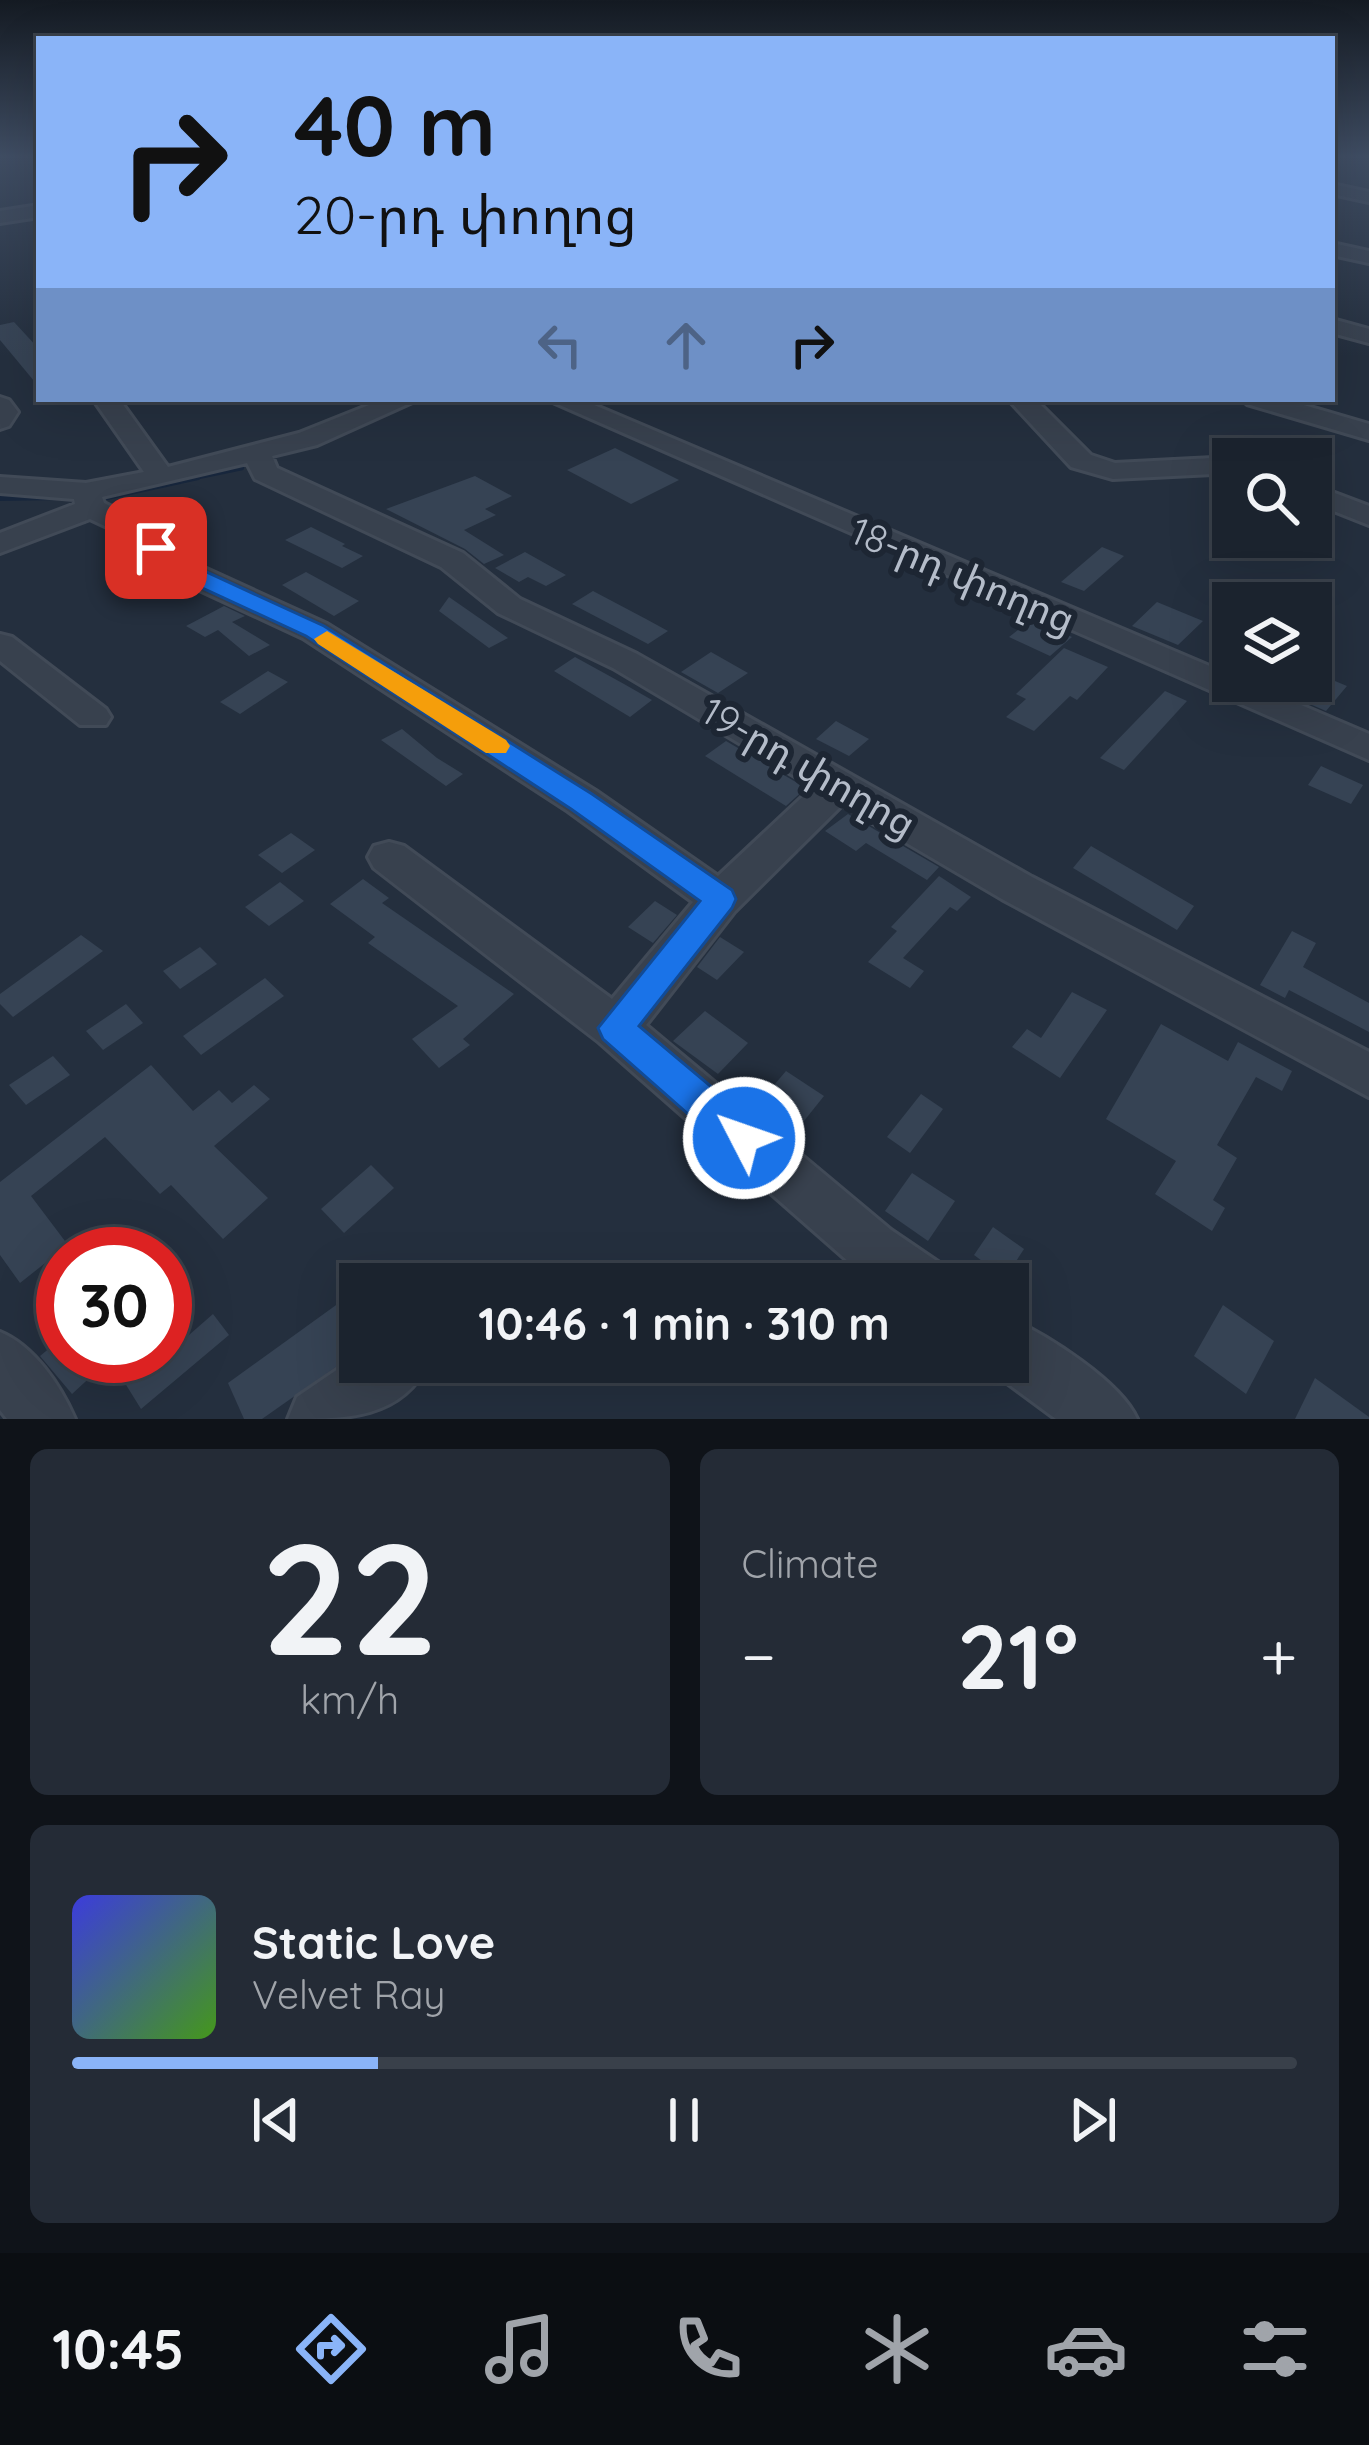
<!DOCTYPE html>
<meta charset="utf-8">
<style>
:root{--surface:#1b232e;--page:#242b36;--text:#f1f3f6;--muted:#a0a4aa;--line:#39404a;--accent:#8ab4f8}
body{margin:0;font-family:Quicksand,"Noto Sans Armenian",sans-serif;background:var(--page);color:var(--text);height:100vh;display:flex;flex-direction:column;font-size:45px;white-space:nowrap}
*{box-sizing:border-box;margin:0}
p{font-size:39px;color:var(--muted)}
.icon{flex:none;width:66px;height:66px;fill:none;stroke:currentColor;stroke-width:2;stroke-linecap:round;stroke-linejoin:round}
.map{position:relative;height:1419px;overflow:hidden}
.sheet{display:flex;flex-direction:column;gap:30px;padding:30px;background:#0f1319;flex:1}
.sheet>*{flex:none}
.banner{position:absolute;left:36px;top:36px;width:1299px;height:366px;border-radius:0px;box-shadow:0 12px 48px #0002,0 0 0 3px var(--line);background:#8ab4f8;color:#111;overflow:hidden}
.fabs{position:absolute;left:1212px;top:438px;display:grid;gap:24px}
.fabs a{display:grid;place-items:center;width:120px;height:120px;border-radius:0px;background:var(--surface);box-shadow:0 12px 48px #0002,0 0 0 3px var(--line);font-size:60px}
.speed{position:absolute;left:36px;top:1227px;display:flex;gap:24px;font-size:60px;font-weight:700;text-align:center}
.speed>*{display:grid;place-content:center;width:156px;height:156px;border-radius:50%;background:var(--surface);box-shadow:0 12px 48px #0002,0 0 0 3px var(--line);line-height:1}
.speed .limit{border:18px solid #d22;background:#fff;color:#111}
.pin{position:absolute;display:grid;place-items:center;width:102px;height:102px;color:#fff;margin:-51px;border-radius:24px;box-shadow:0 6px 18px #0006}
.me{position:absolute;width:132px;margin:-66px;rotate:311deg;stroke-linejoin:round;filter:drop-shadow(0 0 9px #0008)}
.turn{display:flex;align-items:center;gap:42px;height:252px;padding:0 60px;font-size:54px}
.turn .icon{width:156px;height:156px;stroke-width:2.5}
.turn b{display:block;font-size:84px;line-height:102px}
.lanes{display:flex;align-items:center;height:114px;padding:0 60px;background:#0003;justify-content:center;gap:60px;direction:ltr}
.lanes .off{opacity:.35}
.big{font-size:90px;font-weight:700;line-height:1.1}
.sheet .widget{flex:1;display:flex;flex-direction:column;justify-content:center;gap:18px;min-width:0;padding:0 42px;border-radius:18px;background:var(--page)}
.sheet .dial{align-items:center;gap:0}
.dial b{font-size:156px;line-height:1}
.song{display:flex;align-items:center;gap:36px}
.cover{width:144px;height:144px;border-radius:18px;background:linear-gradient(135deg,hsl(240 70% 55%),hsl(100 70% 35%))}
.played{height:12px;border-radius:6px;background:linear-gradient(90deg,var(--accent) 25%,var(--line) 25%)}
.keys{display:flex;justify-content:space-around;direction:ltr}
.heat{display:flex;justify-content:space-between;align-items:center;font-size:66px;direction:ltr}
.sheet .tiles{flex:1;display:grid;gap:30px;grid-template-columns:1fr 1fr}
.widget:last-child{grid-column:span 2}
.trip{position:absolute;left:339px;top:1263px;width:690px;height:120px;border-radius:0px;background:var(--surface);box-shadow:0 12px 48px #0002,0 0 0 3px var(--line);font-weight:700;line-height:120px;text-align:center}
.menu{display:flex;height:192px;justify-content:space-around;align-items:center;background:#0b0e12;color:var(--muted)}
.menu .icon{width:84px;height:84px}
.menu .selected{color:var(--accent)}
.menu b{font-size:54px;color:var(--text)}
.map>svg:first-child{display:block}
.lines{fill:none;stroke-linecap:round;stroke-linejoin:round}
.stream-far1{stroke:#17263c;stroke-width:4.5}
.stream{stroke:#17263c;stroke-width:6}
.building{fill:#364354}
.minor-casing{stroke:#414a57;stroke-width:6}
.minor{fill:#38414e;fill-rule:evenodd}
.route{fill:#1a73e8;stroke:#114b97;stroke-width:3}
.slow{fill:#f59e0b}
.labels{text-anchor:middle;stroke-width:12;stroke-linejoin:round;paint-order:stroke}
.street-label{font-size:39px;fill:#b4bcc9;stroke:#1d2633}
</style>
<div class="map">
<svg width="1369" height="1419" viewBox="0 0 1369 1419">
<rect width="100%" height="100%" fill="#242f3e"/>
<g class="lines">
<polyline class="stream-far1" points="184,480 242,468"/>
<g class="stream">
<polyline points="107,497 198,477"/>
<polyline points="0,498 58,497"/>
</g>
</g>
<g class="building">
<polygon points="14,322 39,349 39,387 0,340 0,325"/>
<polygon points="615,448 679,480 631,504 567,470"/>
<polygon points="475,476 512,496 485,509 496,515 464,530 504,555 484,564 465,549 386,509"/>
<polygon points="311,527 345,544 342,546 363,556 342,568 285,540"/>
<polygon points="1102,547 1124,556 1084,591 1061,582"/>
<polygon points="525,552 566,575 546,586 528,577 519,582 495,568"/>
<polygon points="306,572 359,601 334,616 282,585"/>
<polygon points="593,591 646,619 668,631 648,644 572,604"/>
<polygon points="449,597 508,638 489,648 439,611"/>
<polygon points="1157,602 1203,621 1178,645 1132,626"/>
<polygon points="224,606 245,616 232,622 270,645 249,656 218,630 205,637 186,626"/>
<polygon points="1032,619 1072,637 1050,656 1009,637"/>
<polygon points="1064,648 1108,667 1077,700 1070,696 1034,731 1006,717 1026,699 1016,694"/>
<polygon points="711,652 748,673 718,693 681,672"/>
<polygon points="575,657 624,684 652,700 630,717 554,671"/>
<polygon points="268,671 288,682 240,714 220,702"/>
<polygon points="1311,671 1347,686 1326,711 1256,681 1311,681"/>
<polygon points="1165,691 1187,701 1124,770 1100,758"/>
<polygon points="836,721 869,739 849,756 816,739"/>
<polygon points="402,729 437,758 463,774 446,786 381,740"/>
<polygon points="726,741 806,788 786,806 705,756"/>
<polygon points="1321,766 1363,785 1351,804 1308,785"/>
<polygon points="848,814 939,867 927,880 866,843 856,851 825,831"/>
<polygon points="291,833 315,850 282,873 258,855"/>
<polygon points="1091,846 1194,906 1177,930 1073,868"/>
<polygon points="939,876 971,897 957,911 950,907 903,958 924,971 910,988 868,962 897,931 891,927"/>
<polygon points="363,879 389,898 382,903 514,994 463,1039 470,1045 439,1068 412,1039 458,1006 368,943 375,937 330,904"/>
<polygon points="280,882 304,901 269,926 245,907"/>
<polygon points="655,901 677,915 653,943 628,927"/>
<polygon points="1292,931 1316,943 1303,967 1369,1003 1369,1032 1289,990 1285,998 1260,985"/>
<polygon points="81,935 103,951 13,1017 0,1004 0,994"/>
<polygon points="720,937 744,952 717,980 697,967"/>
<polygon points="200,947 217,964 180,989 163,971"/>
<polygon points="265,978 284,996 201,1055 183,1036"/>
<polygon points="1072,992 1107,1010 1060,1078 1012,1047 1027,1029 1041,1038"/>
<polygon points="126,1004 143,1023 103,1050 86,1031"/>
<polygon points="705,1011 748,1043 718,1074 673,1041"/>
<polygon points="1161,1024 1228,1061 1238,1042 1292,1071 1282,1091 1256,1077 1217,1145 1237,1158 1213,1200 1225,1208 1212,1231 1155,1194 1176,1161 1106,1119"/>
<polygon points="53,1056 70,1075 26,1105 9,1085"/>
<polygon points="151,1065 193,1111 219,1090 232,1103 254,1085 270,1099 214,1146 268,1198 223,1239 171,1185 160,1194 105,1137 31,1196 68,1245 20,1283 0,1255 0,1182"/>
<polygon points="786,1071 824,1096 796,1131 758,1104"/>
<polygon points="921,1094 943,1109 910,1153 887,1137"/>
<polygon points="371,1165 394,1188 344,1233 321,1209"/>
<polygon points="912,1173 955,1201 928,1241 885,1211"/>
<polygon points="993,1227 1024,1249 1005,1278 974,1255"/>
<polygon points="350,1295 360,1313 360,1350 262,1419 244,1419 228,1383"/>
<polygon points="1223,1305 1274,1341 1246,1394 1194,1356"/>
<polygon points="213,1314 229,1335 141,1409 110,1359 72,1394 40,1356 63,1337 63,1356 165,1356"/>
<polygon points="1315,1378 1369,1417 1369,1419 1295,1419"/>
</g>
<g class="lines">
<g class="minor-casing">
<g id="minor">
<polygon points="1332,184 1369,192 1369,202 1332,194"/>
<polygon points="39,205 39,217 0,223 0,211"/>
<polygon points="1332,243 1369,251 1369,263 1332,255"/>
<polygon points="1332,319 1369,329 1369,343 1332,333"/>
<polygon points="0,397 9,400 18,412 9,426 0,429"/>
<path d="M93 399H119L168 467 299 433 384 399H419L317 445 272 456 277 468 463 553 520 599 637 654 1032 877 1369 1052V1097L1002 899 842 805 735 911 646 1025 891 1230 941 1264 949 1284H874L599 1042 374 868 368 857 374 846 389 842 404 846 612 999 693 902 568 811 303 638 167 575 124 535 90 519 0 553V533L75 504 74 499 0 493V477L86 483 144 472ZM247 463 255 479 441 567 498 613 613 668 813 787 718 876 596 791 327 624 189 561 144 523 104 503 102 497Z"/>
<polygon points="546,399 580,399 1233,676 1233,681 1245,681 1369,734 1369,760"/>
<polygon points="1008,399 1035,399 1091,455 1115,463 1233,457 1242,459 1233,459 1233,473 1113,479 1071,467"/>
<polygon points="1243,399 1283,399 1369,424 1369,440 1247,404"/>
<polygon points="1311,484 1369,506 1369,525 1311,502"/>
<polygon points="0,634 12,637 106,709 111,717 106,725 80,725 0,661"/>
<path d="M1008 1318C1046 1334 1121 1382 1137 1419H1056L987 1368 985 1362H1008Z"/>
<path d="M0 1332C34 1346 60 1385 75 1419H7L0 1410Z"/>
<path d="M360 1354V1362H429C402 1419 346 1419 288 1419L297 1397Z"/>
</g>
</g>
<use href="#minor" class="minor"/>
</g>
<linearGradient id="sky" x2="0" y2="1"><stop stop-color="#141a22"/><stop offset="0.44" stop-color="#3f4d63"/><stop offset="1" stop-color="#3f4d63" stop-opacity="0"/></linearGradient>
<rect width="1369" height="356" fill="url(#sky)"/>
<polygon class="route" points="156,542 187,563 324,626 592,794 732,890 736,899 732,908 639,1026 758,1126 763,1138 758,1151 744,1156 730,1151 603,1039 598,1028 700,901 571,809 306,636 170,573 145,548"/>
<polygon class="slow" points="327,631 506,740 510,746 506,753 486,753 318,644 314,639"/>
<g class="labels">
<g class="street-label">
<text transform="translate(963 575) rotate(23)" y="14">18-րդ փողոց</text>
<text transform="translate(809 767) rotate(30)" y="14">19-րդ փողոց</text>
</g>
</g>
</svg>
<div class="fabs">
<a><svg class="icon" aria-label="search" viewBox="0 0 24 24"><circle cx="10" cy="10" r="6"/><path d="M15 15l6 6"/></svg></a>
<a><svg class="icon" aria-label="layers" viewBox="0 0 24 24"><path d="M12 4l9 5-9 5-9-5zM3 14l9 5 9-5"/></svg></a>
</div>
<div class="speed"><div class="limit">30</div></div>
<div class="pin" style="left:156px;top:548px;background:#d93025"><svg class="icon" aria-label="arrive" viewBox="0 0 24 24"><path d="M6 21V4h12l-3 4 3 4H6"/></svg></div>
<svg class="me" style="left:744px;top:1138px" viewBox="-20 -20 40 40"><circle r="17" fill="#1a73e8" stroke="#fff" stroke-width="3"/><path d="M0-11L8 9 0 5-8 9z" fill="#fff"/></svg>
<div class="trip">10:46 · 1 min · 310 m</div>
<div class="banner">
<div class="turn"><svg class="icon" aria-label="right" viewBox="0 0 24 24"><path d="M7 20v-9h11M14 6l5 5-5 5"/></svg><div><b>40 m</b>20-րդ փողոց</div></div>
<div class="lanes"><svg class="icon off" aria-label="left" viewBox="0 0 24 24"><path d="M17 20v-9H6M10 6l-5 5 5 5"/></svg><svg class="icon off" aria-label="ahead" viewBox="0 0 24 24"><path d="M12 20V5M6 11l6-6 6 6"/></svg><svg class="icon" aria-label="right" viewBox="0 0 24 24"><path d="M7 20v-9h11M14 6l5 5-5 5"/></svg></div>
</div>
</div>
<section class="sheet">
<div class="tiles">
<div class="widget dial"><b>22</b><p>km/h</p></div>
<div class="widget"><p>Climate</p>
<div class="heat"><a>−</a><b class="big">21°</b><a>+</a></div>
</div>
<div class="widget">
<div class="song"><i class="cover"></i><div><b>Static Love</b><p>Velvet Ray</p></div></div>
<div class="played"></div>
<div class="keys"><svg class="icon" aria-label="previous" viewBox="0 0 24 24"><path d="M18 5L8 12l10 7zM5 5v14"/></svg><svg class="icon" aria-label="pause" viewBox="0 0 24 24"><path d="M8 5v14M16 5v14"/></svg><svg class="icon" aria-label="next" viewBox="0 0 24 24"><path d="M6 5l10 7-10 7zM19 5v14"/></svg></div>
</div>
</div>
</section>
<nav class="menu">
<b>10:45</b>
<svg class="icon selected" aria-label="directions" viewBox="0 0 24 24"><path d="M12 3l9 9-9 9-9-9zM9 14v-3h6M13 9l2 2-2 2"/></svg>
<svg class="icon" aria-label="music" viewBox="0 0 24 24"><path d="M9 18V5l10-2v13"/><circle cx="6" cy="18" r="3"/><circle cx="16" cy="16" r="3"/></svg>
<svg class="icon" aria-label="phone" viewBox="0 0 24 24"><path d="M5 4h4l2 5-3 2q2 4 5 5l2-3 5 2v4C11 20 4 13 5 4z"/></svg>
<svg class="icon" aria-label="climate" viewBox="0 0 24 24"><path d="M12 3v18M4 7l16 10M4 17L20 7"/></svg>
<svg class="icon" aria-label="car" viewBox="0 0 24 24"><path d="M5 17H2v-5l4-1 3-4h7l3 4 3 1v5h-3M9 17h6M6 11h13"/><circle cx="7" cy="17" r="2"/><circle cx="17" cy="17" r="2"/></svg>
<svg class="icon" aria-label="filters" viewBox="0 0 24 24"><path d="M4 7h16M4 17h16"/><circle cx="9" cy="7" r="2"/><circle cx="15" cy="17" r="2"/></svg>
</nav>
